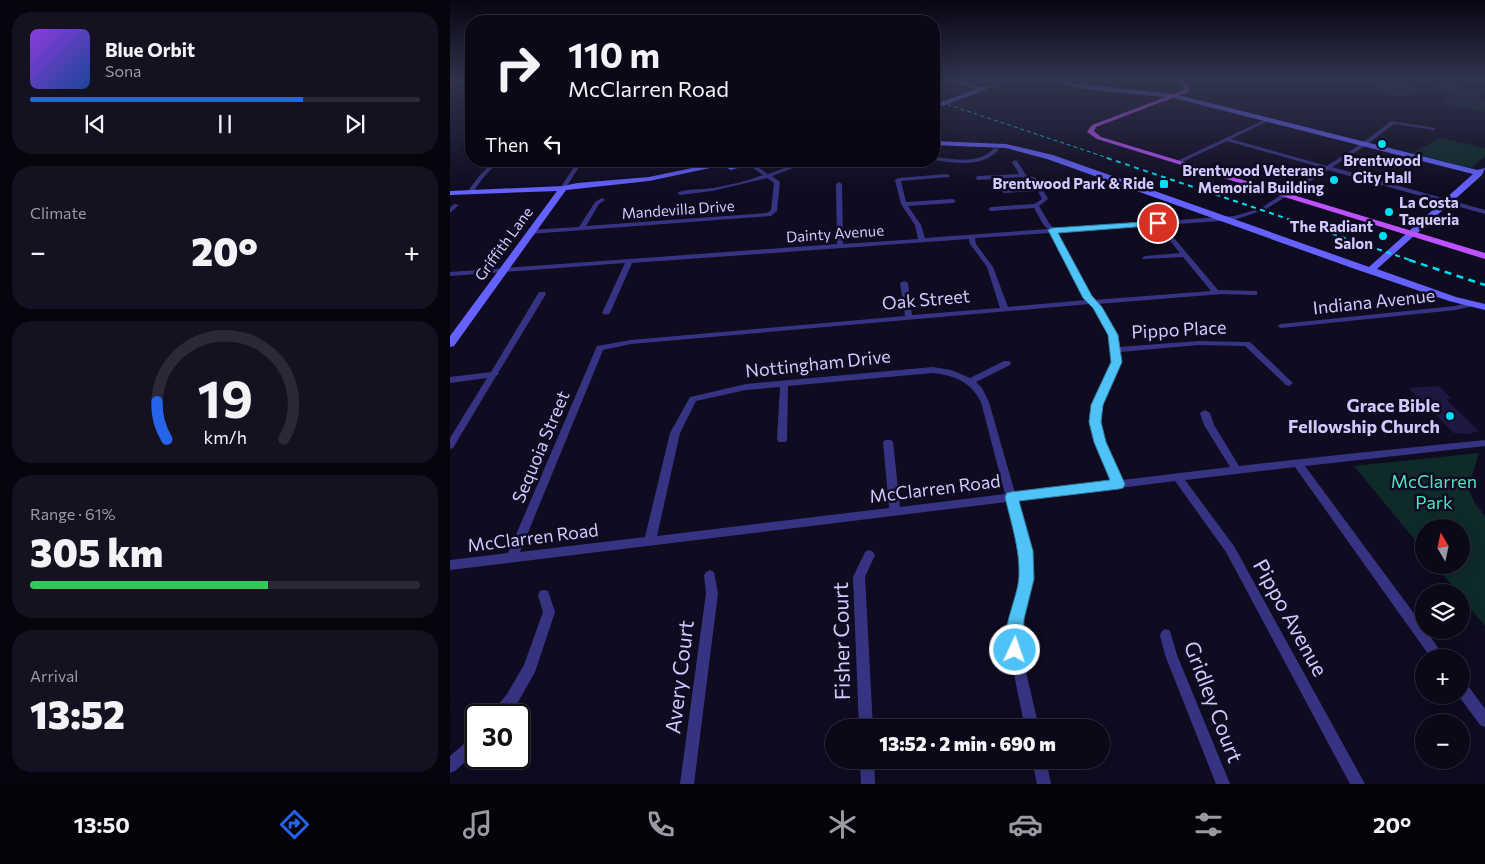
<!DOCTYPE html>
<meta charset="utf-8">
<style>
:root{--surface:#0b0818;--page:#141121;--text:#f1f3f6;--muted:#9a9aa2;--line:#2b2937;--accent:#2563eb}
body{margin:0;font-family:Commissioner,sans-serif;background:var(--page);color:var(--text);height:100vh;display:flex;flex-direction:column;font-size:19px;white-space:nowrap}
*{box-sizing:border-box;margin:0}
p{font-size:16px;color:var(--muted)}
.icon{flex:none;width:28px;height:28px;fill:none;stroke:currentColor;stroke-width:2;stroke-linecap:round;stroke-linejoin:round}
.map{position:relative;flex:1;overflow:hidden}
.sheet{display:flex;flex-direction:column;gap:12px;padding:12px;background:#06040d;width:450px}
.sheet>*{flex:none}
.guide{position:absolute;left:15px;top:15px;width:475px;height:152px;border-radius:20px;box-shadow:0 5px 20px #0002,0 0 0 1px var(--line);background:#0b0818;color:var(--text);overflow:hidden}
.needle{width:32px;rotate:351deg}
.controls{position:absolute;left:965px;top:519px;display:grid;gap:10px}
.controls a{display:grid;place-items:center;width:55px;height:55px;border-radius:50%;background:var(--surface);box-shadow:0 5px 20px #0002,0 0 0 1px var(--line);font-size:25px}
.speed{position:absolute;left:15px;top:704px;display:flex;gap:10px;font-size:25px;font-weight:700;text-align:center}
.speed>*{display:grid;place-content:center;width:65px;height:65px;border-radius:50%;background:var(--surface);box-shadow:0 5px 20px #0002,0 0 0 1px var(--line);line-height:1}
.speed .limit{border:2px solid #111;border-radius:8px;background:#fff;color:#111}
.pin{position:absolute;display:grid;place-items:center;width:42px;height:42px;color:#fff;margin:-21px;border:2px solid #fff;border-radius:50%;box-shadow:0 1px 5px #0007}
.me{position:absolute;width:55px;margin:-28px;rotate:3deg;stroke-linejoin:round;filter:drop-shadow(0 0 4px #0008)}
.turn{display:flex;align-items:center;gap:18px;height:105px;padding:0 20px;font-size:22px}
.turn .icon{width:65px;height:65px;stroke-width:2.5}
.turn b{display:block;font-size:35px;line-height:42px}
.then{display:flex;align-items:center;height:48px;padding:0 20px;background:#0003;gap:10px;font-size:19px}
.big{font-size:38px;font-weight:800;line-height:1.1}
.sheet .tile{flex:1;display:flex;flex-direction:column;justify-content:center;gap:8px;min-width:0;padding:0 18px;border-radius:20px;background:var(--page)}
.sheet .dial{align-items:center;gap:0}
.dial svg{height:130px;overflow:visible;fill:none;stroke:var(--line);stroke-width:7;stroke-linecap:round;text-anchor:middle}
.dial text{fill:var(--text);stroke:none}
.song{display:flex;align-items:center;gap:15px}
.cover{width:60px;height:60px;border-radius:8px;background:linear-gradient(135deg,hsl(270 70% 55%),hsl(220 70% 35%))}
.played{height:5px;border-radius:2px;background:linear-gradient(90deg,var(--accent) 70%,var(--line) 70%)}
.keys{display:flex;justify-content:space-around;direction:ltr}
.heat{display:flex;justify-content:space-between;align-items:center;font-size:28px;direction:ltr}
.charge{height:8px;border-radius:4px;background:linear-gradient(90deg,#34c759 61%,var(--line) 0)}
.trip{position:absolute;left:375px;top:719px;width:285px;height:50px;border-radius:25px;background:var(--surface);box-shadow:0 5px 20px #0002,0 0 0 1px var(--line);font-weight:800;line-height:50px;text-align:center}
.dock{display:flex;height:80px;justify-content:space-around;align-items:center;background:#04030a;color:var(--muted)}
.dock .icon{width:35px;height:35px}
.dock .current{color:var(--accent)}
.dock b{font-size:22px;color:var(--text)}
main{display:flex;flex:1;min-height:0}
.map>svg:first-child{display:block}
.green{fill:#0e2a29}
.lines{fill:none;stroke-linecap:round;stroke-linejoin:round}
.stream{stroke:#061b3e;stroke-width:1}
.building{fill:#1f1642}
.street{fill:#363482;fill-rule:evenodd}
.secondary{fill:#6461ff;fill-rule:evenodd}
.primary{fill:#bd51ff;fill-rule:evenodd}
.rail-far2{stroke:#00def5;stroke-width:1;stroke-dasharray:4 3;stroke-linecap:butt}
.rail-far1{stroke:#00def5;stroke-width:2;stroke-dasharray:5 4.5;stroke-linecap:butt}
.rail{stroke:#00def5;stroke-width:2.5;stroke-dasharray:7 5.5;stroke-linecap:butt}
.route{fill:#4fc3f7;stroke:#337fa1}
.poi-dot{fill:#00def5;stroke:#0f0b20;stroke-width:2}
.labels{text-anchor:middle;stroke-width:5;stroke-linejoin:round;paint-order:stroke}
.far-poi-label{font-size:15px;font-weight:bold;fill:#d0caff;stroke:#0f0b20;text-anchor:end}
.far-street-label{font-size:15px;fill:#d0caff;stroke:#0f0b20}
.street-label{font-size:18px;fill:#d0caff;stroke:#0f0b20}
.poi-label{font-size:18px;font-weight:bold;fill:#d0caff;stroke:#0f0b20;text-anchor:end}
.park-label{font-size:18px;fill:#50e5bf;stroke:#0f0b20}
.near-street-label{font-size:21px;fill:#d0caff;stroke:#0f0b20}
</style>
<main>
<section class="sheet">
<div class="tile">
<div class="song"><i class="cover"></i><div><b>Blue Orbit</b><p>Sona</p></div></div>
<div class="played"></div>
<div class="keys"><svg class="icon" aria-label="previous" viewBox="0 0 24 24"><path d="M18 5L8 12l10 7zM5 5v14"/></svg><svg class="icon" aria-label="pause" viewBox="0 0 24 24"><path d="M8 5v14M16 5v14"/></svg><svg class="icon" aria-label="next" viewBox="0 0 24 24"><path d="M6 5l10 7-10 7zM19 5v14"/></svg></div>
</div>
<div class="tile"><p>Climate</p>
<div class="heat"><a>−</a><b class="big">20°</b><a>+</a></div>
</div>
<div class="tile dial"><svg viewBox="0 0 100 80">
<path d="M14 69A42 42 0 1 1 86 69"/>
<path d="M14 69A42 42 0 0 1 8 46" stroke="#2563eb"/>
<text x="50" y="56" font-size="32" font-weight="700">19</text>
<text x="50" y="72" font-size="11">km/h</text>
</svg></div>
<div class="tile"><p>Range · 61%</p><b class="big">305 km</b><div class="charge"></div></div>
<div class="tile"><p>Arrival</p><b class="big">13:52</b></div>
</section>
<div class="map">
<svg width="1035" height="784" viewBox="0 0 1035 784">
<rect width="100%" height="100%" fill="#0f0b20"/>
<g class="green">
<path d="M993 83 1035 91C1020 101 997 94 980 90Z"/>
<path d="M933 85 960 86 975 89C954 101 940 94 917 89Z"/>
<polygon points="1023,97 1035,100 1035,112 992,104 1000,98"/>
<polygon points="991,138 1035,148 1035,156 1021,168 961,153"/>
<polygon points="1029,453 1018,488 1025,503 1035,516 1035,626 1011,597 1011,592 1008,592 985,565 1011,565 1011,528 974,528 974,551 904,466"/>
</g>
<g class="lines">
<g class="stream">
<polyline points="0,100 21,98"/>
<polyline points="0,138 21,137"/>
<polyline points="0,150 21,138"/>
</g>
</g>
<polygon class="building" points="989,386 1002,399 996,399 1029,431 1018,434 1004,433 958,388"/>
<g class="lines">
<g class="street">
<polygon points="5,81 9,81 0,87 0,84"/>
<polygon points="484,81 490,81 484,83"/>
<polygon points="760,81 773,81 735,85 733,84"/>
<polygon points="816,119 818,120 818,121 781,139 877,166 911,144 941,121 985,128 985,130 983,130 944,124 915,146 882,167 1035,210 1035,214 878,170 816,209 813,207 814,206 873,168 777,141 730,163 725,162"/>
<path d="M544 148 549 149C534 168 505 163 484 160V157C504 159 530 165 544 148Z"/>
<path d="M565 160 567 161 576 175 586 178 587 180 618 179 621 181 618 183 589 184 598 199 589 206 599 223 604 229 784 216 805 210 808 212 784 220 713 225 768 290 804 291H807V295L772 294 648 304 662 324 669 347 749 341 797 342H800L843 383 839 386 836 385 795 346 749 345 670 352C671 367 665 380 658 393 641 427 657 449 672 480L780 467 754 425 750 413 755 410 760 413 764 425 789 466 897 454 1035 440V446L855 466 974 627V630H976L995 658H981L845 467 735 480 784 546 915 784H900L776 552 725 481 567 501 582 551V579L572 619 571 650 589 728H575L559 650 560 619 570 579V551L557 502 0 570V560L58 553 147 346 181 340 455 316 450 283 454 281 458 283 462 315 550 308 537 267 520 244 519 239 182 263 160 313 156 315 152 313 175 263 0 276V272L387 244 386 184 389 182 392 184 393 244 468 239 465 225 451 204 445 180 448 178 497 174 500 176 499 177 451 181 456 202 503 199 506 201 503 203 458 206 471 225 475 238 598 229 593 224 584 208 541 211 538 209 541 207 584 204 592 199 588 191 554 193 551 191 554 189 586 187 582 180 571 177 528 180 525 178 528 176 569 174 562 162ZM707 225 730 253 695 256 692 258 693 259 733 257 761 291 644 300 607 233ZM600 233 636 300 558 307 543 267 526 244 525 238ZM640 304C658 324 668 353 657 378 651 392 641 405 640 421 640 442 653 463 663 481L565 493 539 402 532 388 526 382 560 365 561 363 560 361H554L520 378 501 370 483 367 296 384 240 397 220 433 195 537 70 552 153 350 181 344ZM483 373C505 376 520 381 531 402L555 494 450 507 443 442 441 440H435L433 442 439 508 207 536 230 433 246 401 296 390 330 387 327 440 329 442H335L337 440 338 386Z"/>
<polygon points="44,161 49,161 33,178 23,192 19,192 18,191 29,176"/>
<polygon points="128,161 133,161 115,189 111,189 110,188"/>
<polygon points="193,161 217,161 167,167 164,165 167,163"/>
<path d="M354 161H361L322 176 330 182 327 211 321 216 80 234 77 232 80 230 129 227 145 202 152 198 155 200 149 204 136 226 317 213 321 210 324 183 317 178 262 191 230 195 227 193C236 188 252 190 263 188 280 185 297 181 313 175L297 164V162H301L318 174Z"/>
<polygon points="4,204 9,205 0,213 0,208"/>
<polygon points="89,292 95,292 96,294 48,373 49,374 46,376 3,448 0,449 0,438 37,378 0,383 0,377 41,372"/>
<polygon points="1020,302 1024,304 1023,306 1006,310 831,328 827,326 831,324 1005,306"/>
<polygon points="419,550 423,552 425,555 415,577 423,728 409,728 403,577 415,552"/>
<polygon points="260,570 264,572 268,593 244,784 230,784 256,593 254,575 256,572"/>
<polygon points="94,590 98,591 105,612 85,672 67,704 58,715 42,715 44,710 57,694 74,665 93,612 88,595 90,591"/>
<polygon points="716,629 720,631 727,655 780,784 766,784 715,655 710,635 712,631"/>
<polygon points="1011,682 1016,683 1035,709 1035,727 1030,725 1008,695 1011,695"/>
<polygon points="26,736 26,752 5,771 0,773 0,756 21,738"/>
<polygon points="410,760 424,760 425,784 411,784"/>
<polygon points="582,760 596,760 601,784 587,784"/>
</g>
<g class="secondary">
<path d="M500 81C511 80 521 86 532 87 541 88 549 80 559 81L484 109V105L527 89Z"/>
<polygon points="601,81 724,94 1027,170 1035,168 1032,175 927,269 1006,297 1035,304 1035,310 999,301 905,269 597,159 556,148 484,145 484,141 556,144 603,155 919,267 1023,174 724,98 634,89"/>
<polygon points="276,161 293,161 199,181 116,190 4,346 0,347 0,336 107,191 0,195 0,191 113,186 127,183 199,177"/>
<polygon points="298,161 311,161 281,170 277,168"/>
</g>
<polygon class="primary" points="727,81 733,81 740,87 738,92 646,127 644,131 651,137 1035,253 1035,259 647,139 637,132 642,125 734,90 735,88"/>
<polyline class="rail-far2" points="484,100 661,159"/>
<polyline class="rail-far1" points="657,158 963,261"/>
<polyline class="rail" points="959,260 1035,285"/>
</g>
<linearGradient id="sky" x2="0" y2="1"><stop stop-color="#080612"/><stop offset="0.42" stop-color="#31344e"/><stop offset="1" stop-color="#31344e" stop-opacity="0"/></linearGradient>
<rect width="1035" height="191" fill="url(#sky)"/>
<path class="route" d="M708 221 713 223 711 225 608 233 642 296 652 307 668 335 672 362 653 405 651 422 656 442 675 484 673 488 669 489 569 501 583 551 584 579 574 619 573 650 571 655 565 657 559 655C548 631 568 600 569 576 570 549 561 523 555 497L557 493 561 492 660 480 644 442 639 422 641 405 661 362 658 335 643 308 633 298 598 230 602 228Z"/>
<g class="poi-dot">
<circle cx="932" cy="144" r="5"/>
<circle cx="884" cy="180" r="5"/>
<rect x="709" y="179" width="10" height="10" rx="2.5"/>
<circle cx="939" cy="212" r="5"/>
<circle cx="933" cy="236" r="5"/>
<circle cx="1000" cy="416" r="5"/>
</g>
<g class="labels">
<g class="far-poi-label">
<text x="932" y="166" text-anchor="middle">Brentwood<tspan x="932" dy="17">City Hall</tspan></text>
<text x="874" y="176">Brentwood Veterans<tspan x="874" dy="17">Memorial Building</tspan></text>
<text x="704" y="189">Brentwood Park &amp; Ride</text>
<text x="949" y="208" text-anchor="start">La Costa<tspan x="949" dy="17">Taqueria</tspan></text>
<text x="923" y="232">The Radiant<tspan x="923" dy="17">Salon</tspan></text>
</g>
<g class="far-street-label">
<text transform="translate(228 210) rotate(-4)" y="5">Mandevilla Drive</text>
<text transform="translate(385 234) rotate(-4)" y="5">Dainty Avenue</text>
<text transform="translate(54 244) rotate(-54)" y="5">Griffith Lane</text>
</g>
<g class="street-label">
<text transform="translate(476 300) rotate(-5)" y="6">Oak Street</text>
<text transform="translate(924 302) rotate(-6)" y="6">Indiana Avenue</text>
<text transform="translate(729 330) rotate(-3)" y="6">Pippo Place</text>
<text transform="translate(368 364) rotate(-6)" y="6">Nottingham Drive</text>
<text transform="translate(91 447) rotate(-67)" y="6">Sequoia Street</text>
<text transform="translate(485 489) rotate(-7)" y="6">McClarren Road</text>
<text transform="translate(83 538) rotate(-7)" y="6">McClarren Road</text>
</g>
<g class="poi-label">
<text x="990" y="412">Grace Bible<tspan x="990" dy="21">Fellowship Church</tspan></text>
</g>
<g class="park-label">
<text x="984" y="488">McClarren<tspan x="984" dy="21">Park</tspan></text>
</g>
<g class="near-street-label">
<text transform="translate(840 618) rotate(61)" y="7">Pippo Avenue</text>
<text transform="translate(392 641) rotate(-91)" y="7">Fisher Court</text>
<text transform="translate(230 677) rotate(-83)" y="7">Avery Court</text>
<text transform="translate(763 702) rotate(69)" y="7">Gridley Court</text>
</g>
</g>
</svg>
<div class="controls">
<a><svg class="needle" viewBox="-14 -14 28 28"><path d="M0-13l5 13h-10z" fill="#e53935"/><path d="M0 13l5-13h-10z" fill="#9a9aa2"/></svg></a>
<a><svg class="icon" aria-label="layers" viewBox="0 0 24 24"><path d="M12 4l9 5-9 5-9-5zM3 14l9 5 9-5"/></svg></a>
<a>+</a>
<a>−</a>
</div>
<div class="speed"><div class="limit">30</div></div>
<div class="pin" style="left:708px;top:223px;background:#d93025"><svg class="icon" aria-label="arrive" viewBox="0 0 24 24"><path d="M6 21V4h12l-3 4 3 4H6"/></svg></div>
<svg class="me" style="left:565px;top:650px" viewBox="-20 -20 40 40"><circle r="17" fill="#4fc3f7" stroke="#fff" stroke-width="3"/><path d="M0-11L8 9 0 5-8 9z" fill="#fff"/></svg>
<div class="trip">13:52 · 2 min · 690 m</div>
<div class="guide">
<div class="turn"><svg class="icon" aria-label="right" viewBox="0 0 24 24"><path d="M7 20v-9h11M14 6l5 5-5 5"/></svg><div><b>110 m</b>McClarren Road</div></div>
<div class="then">Then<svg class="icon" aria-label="left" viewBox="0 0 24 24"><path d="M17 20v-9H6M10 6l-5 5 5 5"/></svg></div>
</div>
</div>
</main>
<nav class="dock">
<b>13:50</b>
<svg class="icon current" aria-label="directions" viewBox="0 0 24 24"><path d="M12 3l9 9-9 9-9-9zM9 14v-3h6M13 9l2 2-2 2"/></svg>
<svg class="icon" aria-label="music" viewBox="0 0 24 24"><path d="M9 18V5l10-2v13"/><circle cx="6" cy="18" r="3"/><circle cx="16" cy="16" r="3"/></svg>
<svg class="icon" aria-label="phone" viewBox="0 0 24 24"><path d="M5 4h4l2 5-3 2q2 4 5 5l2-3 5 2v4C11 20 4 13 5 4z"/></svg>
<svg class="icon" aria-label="climate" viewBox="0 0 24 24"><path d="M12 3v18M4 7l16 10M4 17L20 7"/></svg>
<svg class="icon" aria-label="car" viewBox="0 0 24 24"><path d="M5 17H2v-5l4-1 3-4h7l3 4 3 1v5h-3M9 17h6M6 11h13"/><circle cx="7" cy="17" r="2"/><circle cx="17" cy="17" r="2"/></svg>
<svg class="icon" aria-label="filters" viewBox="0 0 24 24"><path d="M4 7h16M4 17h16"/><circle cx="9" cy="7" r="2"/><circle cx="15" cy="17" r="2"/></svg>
<b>20°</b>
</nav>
